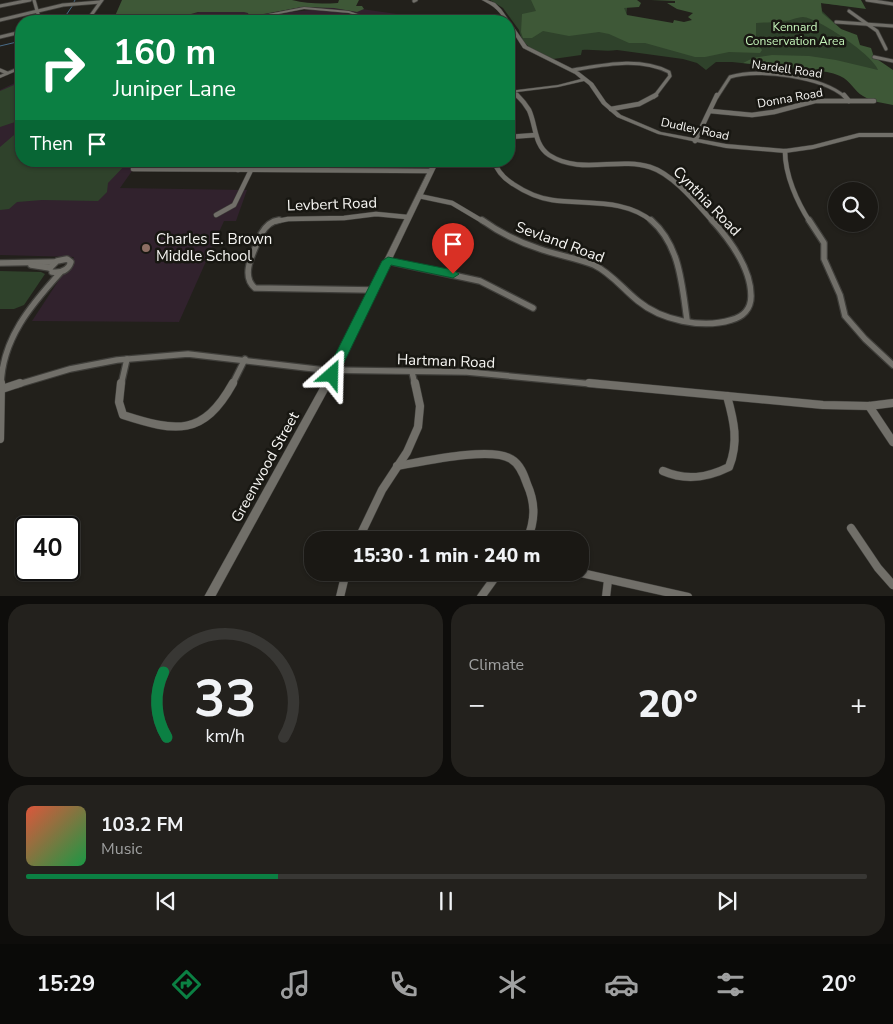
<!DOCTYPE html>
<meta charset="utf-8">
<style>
:root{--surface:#1a1814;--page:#23211d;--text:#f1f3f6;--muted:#9fa0a0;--line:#383734;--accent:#0b8043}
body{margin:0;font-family:"Nunito Sans",sans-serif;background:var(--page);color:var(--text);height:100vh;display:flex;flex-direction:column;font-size:19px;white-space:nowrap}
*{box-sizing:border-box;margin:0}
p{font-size:16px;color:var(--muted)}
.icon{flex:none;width:28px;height:28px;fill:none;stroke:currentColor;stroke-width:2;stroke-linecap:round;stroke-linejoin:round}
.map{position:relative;height:596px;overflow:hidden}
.sheet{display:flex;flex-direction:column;gap:8px;padding:8px;background:#0e0d0b;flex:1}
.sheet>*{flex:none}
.top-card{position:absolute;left:15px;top:15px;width:500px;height:152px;border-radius:20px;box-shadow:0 1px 4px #0004,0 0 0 1px var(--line);background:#0b8043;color:#fff;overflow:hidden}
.fabs{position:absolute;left:828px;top:182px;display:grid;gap:10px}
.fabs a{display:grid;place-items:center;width:50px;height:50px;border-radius:50%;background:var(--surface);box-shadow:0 1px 4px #0004,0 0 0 1px var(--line);font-size:25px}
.speed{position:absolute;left:15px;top:516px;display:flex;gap:10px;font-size:25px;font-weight:700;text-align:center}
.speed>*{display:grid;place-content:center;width:65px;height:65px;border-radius:50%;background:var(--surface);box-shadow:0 1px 4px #0004,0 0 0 1px var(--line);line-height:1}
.speed .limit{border:2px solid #111;border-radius:8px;background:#fff;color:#111}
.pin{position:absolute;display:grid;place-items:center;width:42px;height:42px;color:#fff;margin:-51px -21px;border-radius:50% 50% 50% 0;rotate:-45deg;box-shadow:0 0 5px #0007}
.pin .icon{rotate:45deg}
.me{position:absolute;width:55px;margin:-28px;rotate:25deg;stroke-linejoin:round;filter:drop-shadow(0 0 4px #0008)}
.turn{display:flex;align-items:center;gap:18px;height:105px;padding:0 15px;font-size:22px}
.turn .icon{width:65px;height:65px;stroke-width:2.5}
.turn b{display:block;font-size:35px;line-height:42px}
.then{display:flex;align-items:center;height:48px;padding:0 15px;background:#0003;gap:10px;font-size:19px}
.big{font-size:38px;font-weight:800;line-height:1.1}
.sheet .tile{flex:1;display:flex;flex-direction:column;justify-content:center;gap:8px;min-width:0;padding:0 18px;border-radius:20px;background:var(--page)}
.sheet .dial{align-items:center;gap:0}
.dial svg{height:130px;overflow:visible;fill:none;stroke:var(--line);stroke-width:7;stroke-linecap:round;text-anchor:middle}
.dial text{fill:var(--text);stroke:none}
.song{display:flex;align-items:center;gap:15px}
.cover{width:60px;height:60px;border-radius:8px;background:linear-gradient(135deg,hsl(10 70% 55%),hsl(140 70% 35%))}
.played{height:5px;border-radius:2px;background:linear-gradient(90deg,var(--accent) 30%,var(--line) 30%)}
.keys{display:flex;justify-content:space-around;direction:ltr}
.heat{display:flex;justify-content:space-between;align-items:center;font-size:28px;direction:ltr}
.sheet .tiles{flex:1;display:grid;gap:8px;grid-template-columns:1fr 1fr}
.tile:last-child{grid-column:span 2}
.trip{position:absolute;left:304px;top:531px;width:285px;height:50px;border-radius:20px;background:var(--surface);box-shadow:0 1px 4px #0004,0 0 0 1px var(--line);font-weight:800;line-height:50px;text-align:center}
.tab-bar{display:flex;height:80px;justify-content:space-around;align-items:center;background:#0a0a08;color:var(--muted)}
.tab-bar .icon{width:35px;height:35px}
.tab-bar .on{color:var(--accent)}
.tab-bar b{font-size:22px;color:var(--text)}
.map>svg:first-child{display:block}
.education{fill:#31222d}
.green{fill:#2f422b}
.forest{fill:#3e5837}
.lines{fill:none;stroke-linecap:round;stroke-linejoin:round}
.stream{stroke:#486b88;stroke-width:1}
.street-far3-casing{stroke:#3f3e3a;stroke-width:4.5}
.street-far2-casing{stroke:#3f3e3a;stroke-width:5.5}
.street-far1-casing{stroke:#3f3e3a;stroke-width:8}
.street-casing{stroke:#3f3e3a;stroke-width:9}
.secondary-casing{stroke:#3f3e3a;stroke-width:1}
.street-far3{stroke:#716f69;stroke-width:3}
.street-far2{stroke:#716f69;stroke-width:4.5}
.street-far1{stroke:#716f69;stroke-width:5.5}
.street{stroke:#716f69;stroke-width:8}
.secondary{fill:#716f69;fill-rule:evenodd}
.route{fill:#0b8043;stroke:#07532c}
.education-dot{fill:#8d6e63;stroke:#181712;stroke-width:2}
.labels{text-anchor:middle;stroke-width:5;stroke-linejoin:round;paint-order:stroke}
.far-park-label{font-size:12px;fill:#c4f3b9;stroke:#181712}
.far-street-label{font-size:12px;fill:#f6f5f2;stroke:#181712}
.street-label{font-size:15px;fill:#f6f5f2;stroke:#181712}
.poi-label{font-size:15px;fill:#f6f5f2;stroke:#181712;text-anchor:start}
</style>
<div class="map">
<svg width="893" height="597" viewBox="0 0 893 597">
<rect width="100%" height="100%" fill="#22201b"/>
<g class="education">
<polygon points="333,5 447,21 381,21 352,12 311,7 290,9 256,16 173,21 179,16 210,10"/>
<polygon points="312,10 344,13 372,21 224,21 260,19 291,12"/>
<polygon points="21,80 21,161 139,161 120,188 247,190 236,221 224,221 179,322 32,321 74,257 0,255 0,90"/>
</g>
<g class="green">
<path d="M490 0H628L625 26 696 27 693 0H860L865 8 820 3 822 11 893 79 732 62H716L706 70 697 63 683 59 617 50C605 52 594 49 582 50L581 55 553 59 530 48 522 40 519 30 503 8Z"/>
<polygon points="21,82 21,120 0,127 0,91"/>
<polygon points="21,132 21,161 129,161 108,183 107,192 98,201 42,200 17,202 9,209 0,210 0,147 14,135"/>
<polygon points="0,271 41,272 45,274 24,305 14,309 0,309"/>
</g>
<g class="forest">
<path d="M122 0H292C308 4 322 4 338 3L339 0H359L356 6H362L364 9 357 12 334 8 302 7 252 16H249L248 13 244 12H198L167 21H140L115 16Z"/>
<path d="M531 0H637L641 3 639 7 624 8 627 15 673 23 674 20 684 22 692 20 688 17 693 13 677 9 667 3H675V1L651 0H861L866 9 821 3 822 13 841 29 857 35 860 45 871 48 874 57 893 70V105C883 103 872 102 863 96 854 91 851 81 840 76 821 67 767 66 743 63L753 58 772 55 809 56 836 60 878 70C874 56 819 18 803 17 797 17 790 21 784 21 775 23 765 22 756 23V43L762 50 760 53 729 52 705 57H695L645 43H629L609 34 599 32 569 36 543 31 532 38H523L521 32 522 14 536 11Z"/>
</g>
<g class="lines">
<g class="stream">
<polyline points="74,2 75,0"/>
<polyline points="62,21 73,5"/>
<polyline points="0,46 21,41"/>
</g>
<g class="street-far3-casing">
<g id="street-far3">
<polyline points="34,0 40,21"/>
<polyline points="867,0 893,4"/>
<polyline points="414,1 416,0"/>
<polyline points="0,6 30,0"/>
<polyline points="849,11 877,31 886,49"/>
<polyline points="0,20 63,5 100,2"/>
<polyline points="87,21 102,0"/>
<polyline points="836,22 893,26"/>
<polyline points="0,37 21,32"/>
<polyline points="874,57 893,61"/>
<polyline points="0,70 7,73"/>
<path d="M573 70C604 65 639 57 669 72L670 76 654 97"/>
<polyline points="514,92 518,97"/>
<path d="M717 97 730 77C758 68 823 77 845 97"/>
</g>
</g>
<g class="street-far2-casing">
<g id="street-far2">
<path d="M517 95C522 100 526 105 529 110 536 125 534 145 549 155 580 175 617 157 650 167 673 174 697 204 713 222"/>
<polyline points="844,95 849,101"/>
<polyline points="611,109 639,104 656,95"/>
<polyline points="710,111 752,115 774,112 815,101 874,101"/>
<polyline points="509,137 536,135"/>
<polyline points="695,141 717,95"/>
<path d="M785 151C785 175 797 202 810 222"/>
<polyline points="238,161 238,170"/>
<path d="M494 161C497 171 505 179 513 184 525 192 538 198 552 200 586 205 625 198 653 222"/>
<polyline points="133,169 429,171"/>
<polyline points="419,196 452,203 484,222"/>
<polyline points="216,215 234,205 251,170"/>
<polyline points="273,222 288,219 344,218 376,214 407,217"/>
</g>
</g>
<g class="street-far1-casing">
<g id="street-far1">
<path d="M279 220C271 221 265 227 261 234 255 250 239 275 255 288L373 290"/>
<path d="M482 220C500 233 518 242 540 249 557 255 577 258 594 265 611 273 623 289 638 301 661 320 702 329 731 320 743 317 751 309 751 296 751 268 730 240 712 220"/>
<path d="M651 220C680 245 682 285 687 320"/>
<polyline points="809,220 824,243 824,259 840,295 845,316 865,339 893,365"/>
<polyline points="388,261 480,281 533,308"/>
<polyline points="0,263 55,262"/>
<polyline points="31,265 50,268"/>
<path d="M50 268 57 261 67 259 71 262C68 271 61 273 52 272"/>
<polyline points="412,372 415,385"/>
<path d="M1 385C2 339 31 305 60 273"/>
<polyline points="16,385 70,369 117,360 188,354 324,370 467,372 603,385"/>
<polyline points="121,385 127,359"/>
<polyline points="232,385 245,359"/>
</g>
</g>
<g class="street-casing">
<g id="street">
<path d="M121 383 119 402 123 415C176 432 203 437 233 383"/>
<polyline points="589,383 823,405 869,406 893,403"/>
<polyline points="2,389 20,383"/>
<polyline points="869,406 893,442"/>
<polyline points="0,439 1,383"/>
<path d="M397 466C421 462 491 446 511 459 520 464 524 475 527 484 536 504 535 521 527 540"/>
<path d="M663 471C686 481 707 478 729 467 739 442 734 421 727 396"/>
<polyline points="851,528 878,568 893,585"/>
<polyline points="358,540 382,490 407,452 418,427 420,406 415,383"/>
<polyline points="577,572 688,597"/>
<polyline points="340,597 346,572"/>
<polyline points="481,597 499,572"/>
<polyline points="606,597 608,580"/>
</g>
</g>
<g class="secondary-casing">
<g id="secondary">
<path d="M482 0H487L495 3 501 9 527 46 579 72 593 83 606 102 621 115 661 132 726 144 785 149 813 145 859 133H893V137H859L813 149 785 153 726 148 658 134 617 117 602 104 589 85 584 81 558 87 509 93V91L558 85 581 79 575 74 523 48 509 26V21H506C497 9 495 7 482 0Z"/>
<polygon points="304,7 349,11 378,21 373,21 349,13 304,9 258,18 210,21 193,21 195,20 258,16"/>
<polygon points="21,66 21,69 0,78 0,75"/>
<polygon points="433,161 439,161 338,372 215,597 204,597 332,366"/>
</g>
</g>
<use href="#street-far3" class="street-far3"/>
<use href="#street-far2" class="street-far2"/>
<use href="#street-far1" class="street-far1"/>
<use href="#street" class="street"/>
<use href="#secondary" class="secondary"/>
</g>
<polygon class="route" points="388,257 453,270 459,274 453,278 391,265 336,379 332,381 327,379 325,375 382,261"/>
<circle class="education-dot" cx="146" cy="248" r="5"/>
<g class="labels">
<g class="far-park-label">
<text x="795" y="31">Kennard<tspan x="795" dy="14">Conservation Area</tspan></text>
</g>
<g class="far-street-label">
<text transform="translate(787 69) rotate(8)" y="4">Nardell Road</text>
<text transform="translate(790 98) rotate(-10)" y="4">Donna Road</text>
<text transform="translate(695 129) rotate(12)" y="4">Dudley Road</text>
</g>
<g class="street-label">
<text transform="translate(707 201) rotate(46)" y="5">Cynthia Road</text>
<text transform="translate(332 204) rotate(-2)" y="5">Levbert Road</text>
<text transform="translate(560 242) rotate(20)" y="5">Sevland Road</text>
<text transform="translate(446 361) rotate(2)" y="5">Hartman Road</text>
<text transform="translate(265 467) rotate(-61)" y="5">Greenwood Street</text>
</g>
<g class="poi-label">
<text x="156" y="244">Charles E. Brown<tspan x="156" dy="17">Middle School</tspan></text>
</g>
</g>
</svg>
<div class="fabs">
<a><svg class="icon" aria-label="search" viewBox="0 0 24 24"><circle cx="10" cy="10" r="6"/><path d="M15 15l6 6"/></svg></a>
</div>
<div class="speed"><div class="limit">40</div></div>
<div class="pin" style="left:453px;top:274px;background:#d93025"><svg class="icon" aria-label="arrive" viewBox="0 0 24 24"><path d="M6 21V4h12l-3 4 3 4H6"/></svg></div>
<svg class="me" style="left:332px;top:375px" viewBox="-20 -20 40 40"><path d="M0-17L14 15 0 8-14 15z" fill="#0b8043" stroke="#fff" stroke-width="4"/></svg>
<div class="trip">15:30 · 1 min · 240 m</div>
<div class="top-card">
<div class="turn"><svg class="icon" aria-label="right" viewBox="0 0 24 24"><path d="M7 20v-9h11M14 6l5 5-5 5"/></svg><div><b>160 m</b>Juniper Lane</div></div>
<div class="then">Then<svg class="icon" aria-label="arrive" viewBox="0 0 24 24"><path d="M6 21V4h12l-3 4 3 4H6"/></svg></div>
</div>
</div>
<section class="sheet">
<div class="tiles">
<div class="tile dial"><svg viewBox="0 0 100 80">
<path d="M14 69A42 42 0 1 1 86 69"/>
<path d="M14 69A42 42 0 0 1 12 29" stroke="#0b8043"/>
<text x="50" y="56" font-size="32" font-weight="700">33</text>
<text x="50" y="72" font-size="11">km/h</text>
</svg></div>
<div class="tile"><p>Climate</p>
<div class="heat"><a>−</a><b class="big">20°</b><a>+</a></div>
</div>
<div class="tile">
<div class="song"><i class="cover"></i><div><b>103.2 FM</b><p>Music</p></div></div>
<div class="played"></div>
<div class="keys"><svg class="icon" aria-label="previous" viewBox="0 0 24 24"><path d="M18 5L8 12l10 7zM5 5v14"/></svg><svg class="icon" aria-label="pause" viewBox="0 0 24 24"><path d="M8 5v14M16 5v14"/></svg><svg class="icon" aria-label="next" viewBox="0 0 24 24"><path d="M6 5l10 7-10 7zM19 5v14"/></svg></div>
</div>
</div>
</section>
<nav class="tab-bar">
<b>15:29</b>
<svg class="icon on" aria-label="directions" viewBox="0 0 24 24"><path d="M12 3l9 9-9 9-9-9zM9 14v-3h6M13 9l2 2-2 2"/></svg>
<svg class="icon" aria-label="music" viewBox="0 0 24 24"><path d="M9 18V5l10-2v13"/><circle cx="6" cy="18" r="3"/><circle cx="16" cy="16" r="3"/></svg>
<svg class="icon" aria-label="phone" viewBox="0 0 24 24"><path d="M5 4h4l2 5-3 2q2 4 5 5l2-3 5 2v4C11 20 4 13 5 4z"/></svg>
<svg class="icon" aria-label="climate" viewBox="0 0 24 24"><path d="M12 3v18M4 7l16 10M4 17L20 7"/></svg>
<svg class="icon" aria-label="car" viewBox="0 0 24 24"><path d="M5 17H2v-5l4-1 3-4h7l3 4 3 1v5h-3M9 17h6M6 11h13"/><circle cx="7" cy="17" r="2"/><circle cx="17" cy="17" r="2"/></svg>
<svg class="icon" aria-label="filters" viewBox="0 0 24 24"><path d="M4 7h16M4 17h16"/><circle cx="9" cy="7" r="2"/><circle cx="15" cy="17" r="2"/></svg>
<b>20°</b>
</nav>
